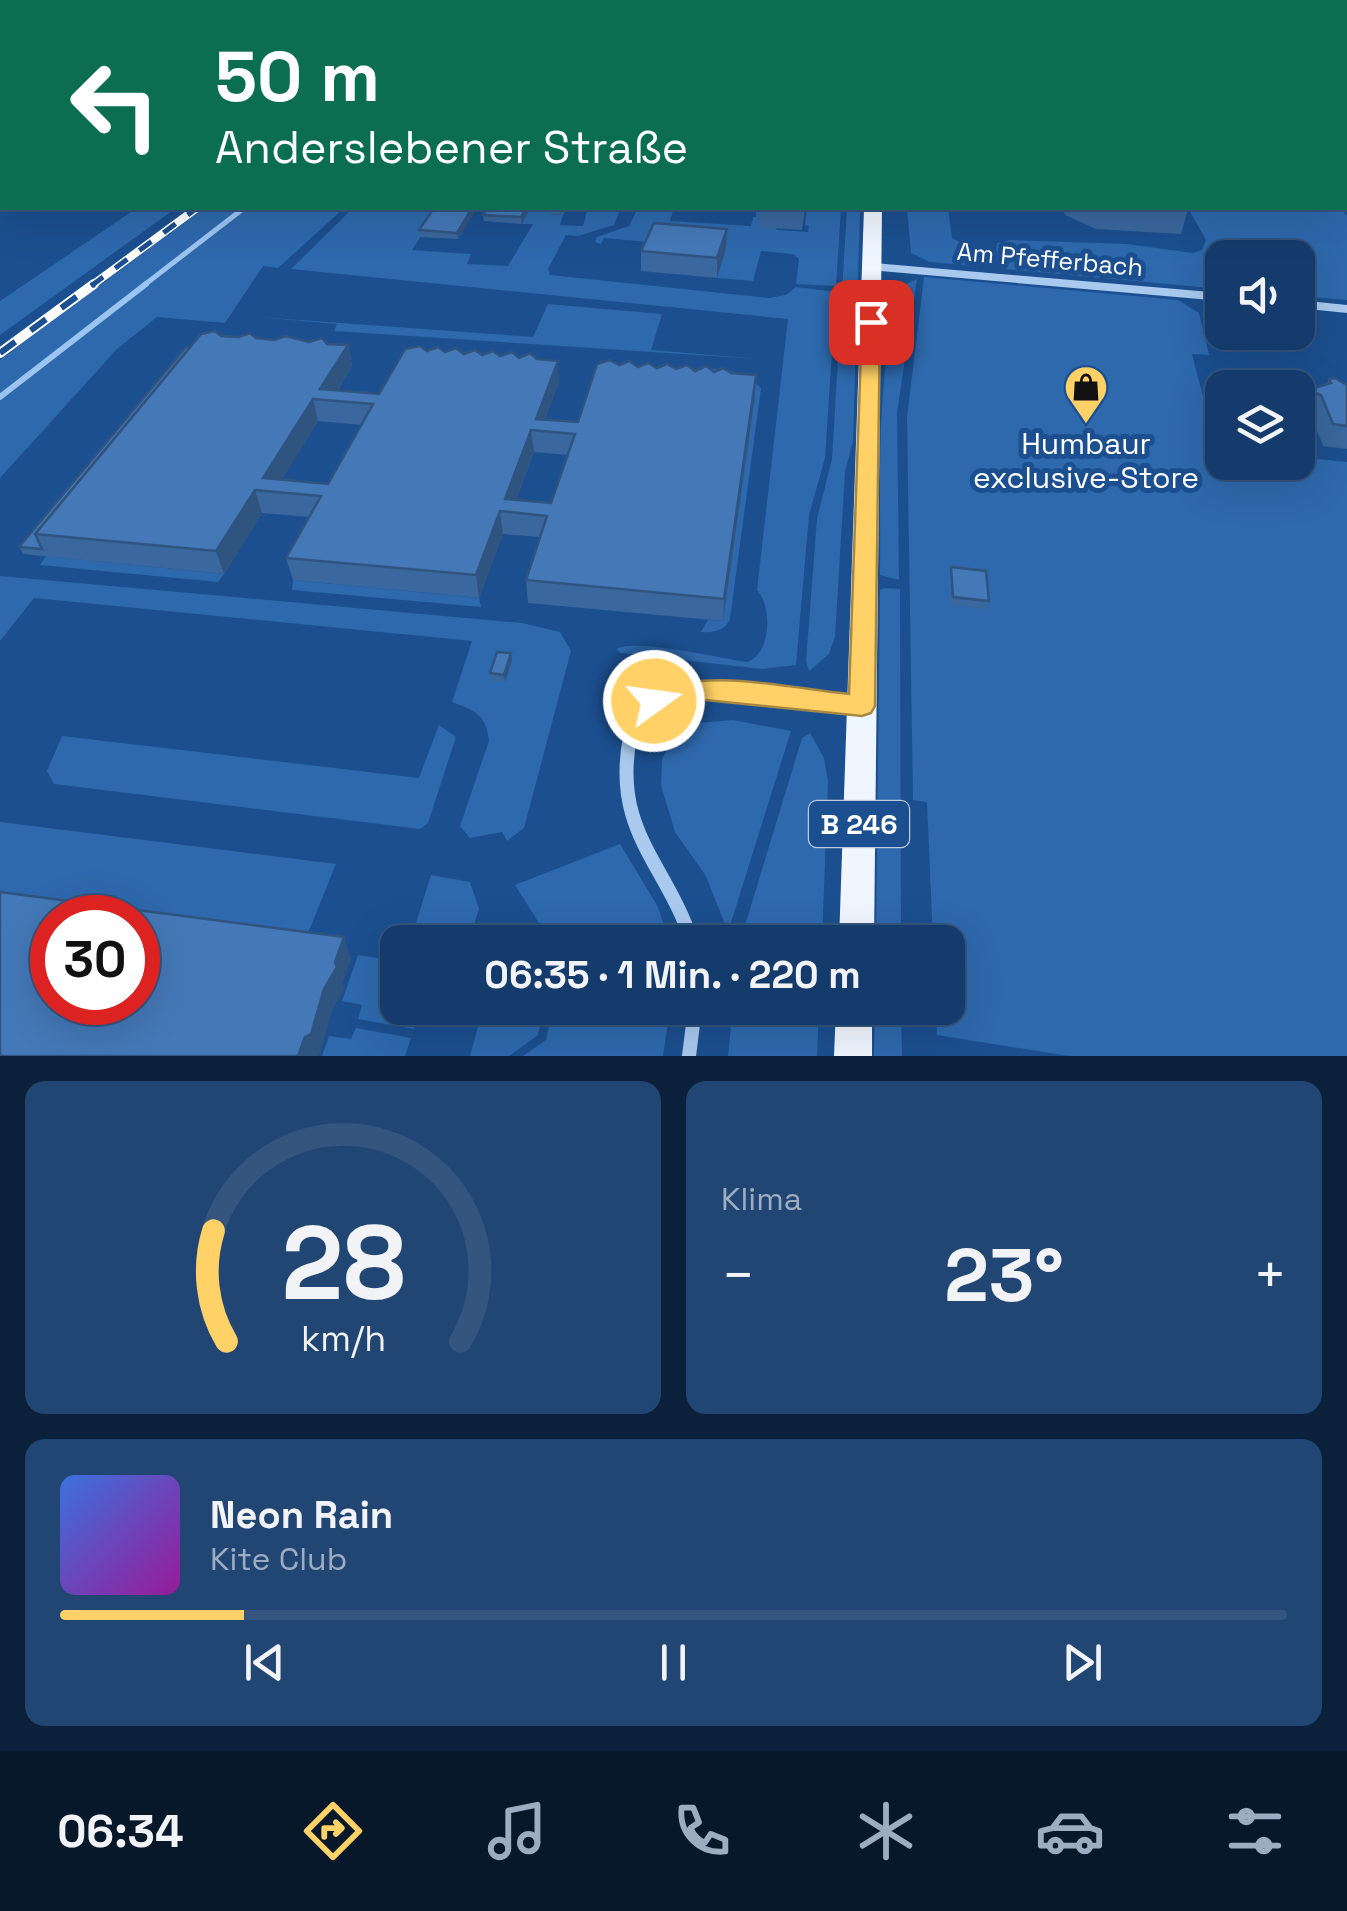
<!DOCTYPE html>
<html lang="de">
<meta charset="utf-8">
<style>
:root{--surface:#143b6b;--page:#214673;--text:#f1f3f6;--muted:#9dadc1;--line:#33557e;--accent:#ffd166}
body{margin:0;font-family:"Space Grotesk",sans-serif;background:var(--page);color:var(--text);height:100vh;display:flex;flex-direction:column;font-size:38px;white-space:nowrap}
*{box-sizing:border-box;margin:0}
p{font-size:32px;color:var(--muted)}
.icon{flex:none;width:55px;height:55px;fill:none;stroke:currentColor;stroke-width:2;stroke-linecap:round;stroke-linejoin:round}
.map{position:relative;height:1056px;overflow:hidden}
.sheet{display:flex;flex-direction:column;gap:25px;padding:25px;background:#0b203b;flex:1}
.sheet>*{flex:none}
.guide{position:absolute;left:0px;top:0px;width:1348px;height:210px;box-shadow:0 10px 40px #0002,0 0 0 2px var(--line);background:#0b6e4f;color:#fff;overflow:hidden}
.controls{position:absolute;left:1205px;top:240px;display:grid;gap:20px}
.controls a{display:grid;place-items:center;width:110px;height:110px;border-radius:20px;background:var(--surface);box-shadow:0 10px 40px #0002,0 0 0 2px var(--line);font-size:50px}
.speed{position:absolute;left:30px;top:895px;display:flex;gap:20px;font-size:50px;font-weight:700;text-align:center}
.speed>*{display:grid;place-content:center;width:130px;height:130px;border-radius:50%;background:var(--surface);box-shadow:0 10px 40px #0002,0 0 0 2px var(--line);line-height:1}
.speed .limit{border:15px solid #d22;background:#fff;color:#111}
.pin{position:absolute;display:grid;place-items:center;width:85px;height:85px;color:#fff;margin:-42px;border-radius:20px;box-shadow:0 5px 15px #0006}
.me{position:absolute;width:110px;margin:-55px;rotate:76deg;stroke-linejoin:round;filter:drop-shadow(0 0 8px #0008)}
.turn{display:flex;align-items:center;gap:35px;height:210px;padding:0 50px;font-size:45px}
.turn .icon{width:130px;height:130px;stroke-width:2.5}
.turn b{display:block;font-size:70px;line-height:85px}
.big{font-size:75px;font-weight:700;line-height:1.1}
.sheet .tile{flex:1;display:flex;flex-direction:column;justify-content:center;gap:15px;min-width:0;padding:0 35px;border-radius:20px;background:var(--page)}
.sheet .dial{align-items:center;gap:0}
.dial svg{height:260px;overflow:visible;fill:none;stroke:var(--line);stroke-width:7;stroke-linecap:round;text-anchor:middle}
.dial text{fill:var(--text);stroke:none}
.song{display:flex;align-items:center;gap:30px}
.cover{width:120px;height:120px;border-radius:15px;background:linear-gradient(135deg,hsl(220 70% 55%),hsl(300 70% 35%))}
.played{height:10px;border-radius:5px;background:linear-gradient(90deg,var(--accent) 15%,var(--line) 15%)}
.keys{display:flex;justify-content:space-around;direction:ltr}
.heat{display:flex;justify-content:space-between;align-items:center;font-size:55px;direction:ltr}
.sheet .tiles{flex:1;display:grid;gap:25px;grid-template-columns:1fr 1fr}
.tile:last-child{grid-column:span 2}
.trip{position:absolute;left:380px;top:925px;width:585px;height:100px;border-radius:20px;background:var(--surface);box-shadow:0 10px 40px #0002,0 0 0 2px var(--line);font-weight:700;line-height:100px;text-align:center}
.menu{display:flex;height:160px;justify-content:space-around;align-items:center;background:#08182b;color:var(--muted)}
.menu .icon{width:70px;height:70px}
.menu .on{color:var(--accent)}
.menu b{font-size:45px;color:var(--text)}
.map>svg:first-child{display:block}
.green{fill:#2e69ad}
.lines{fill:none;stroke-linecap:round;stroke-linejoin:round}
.stream-far1{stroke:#9cc4f0;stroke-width:5}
.stream{stroke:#9cc4f0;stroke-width:6}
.minor-far1{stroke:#a9c9ee;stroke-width:11}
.minor{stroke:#a9c9ee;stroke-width:14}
.tertiary{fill:#a9c9ee;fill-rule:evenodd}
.primary{fill:#f0f6ff;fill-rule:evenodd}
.rail-far2-casing{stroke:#fff;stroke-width:6}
.rail-far1-casing{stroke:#fff;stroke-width:8}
.rail-casing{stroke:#fff;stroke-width:10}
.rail-far2{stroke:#1b4f8f;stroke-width:4;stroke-dasharray:12;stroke-linecap:butt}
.rail-far1{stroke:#1b4f8f;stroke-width:5;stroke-dasharray:15;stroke-linecap:butt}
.rail{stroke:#1b4f8f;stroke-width:6;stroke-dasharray:19;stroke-linecap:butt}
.wall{fill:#3a679d;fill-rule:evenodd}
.shaded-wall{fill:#305480}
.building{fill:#4478b7;stroke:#305480;stroke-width:2.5;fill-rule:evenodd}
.route{fill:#ffd166;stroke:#a68842;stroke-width:2.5}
.labels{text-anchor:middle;stroke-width:10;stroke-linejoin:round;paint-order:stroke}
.far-street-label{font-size:25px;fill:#fff;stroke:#1b4f8f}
.shield{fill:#1b4f8f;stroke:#bbcadd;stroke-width:2.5}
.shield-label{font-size:28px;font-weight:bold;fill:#fff}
.poi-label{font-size:30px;fill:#fff;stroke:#1b4f8f}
</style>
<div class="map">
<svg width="1347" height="1056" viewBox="0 0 1347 1056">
<rect width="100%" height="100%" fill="#1b4f8f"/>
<g class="green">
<polygon points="137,208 176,208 0,335 0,301"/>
<polygon points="204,208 344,208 278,268 263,266 225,323 157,317 117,349 0,478 0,360"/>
<path d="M353 208H468L438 209 412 250 471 254 467 264 508 266 533 224H522L530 208H550L548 214 563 215 560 225 583 226 588 208H621L614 225 578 236 566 235 548 269 550 275 769 298 786 295 796 287 836 292 825 458 809 515 796 665 763 669 621 653 616 649C636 638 718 658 747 662 772 654 772 606 757 590L788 319 291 269Z"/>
<polygon points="638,208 674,208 670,221 751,226 753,217 761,217 778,230 808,232 809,226 805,225 807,208 841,208 836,286 796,284 799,259 793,254 761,251 753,281 717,278 725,249 604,238 601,244 595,242 597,237 629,226"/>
<polygon points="847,208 860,211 853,441 845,472 835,637 829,654 809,671 806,661 817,519 832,459"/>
<polygon points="907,208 948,208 952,238 978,252 978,263 974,266 930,262 911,253"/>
<polygon points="1188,208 1341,208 1347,216 1347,300 1298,296 1298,258 1222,258 1222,289 1005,269 995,261 997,243 1011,240 1127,244 1193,253 1202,250 1206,240"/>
<polygon points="924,277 1178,300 1199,313 1209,355 1192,354 1216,447 1222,449 1222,462 1298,462 1298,457 1347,462 1347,1056 1069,1056 937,1035 936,1008 948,1008 948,942 933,942 927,802 913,800 907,418"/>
<path d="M917 279 897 413 899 580 880 575C881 481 875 385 899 293L902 286Z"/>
<polygon points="548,304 662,314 651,350 758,359 334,331 337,324 258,317 533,337"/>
<path d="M707 368 742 373 761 388 730 619C725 631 713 633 701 632L708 620 723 621Z"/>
<polygon points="46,556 224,574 218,582 40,565"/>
<path d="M0 576 522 623 560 632 571 651 524 828 507 841 502 832 470 838 460 826 489 741C487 715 474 710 452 702L472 641 34 598 0 641Z"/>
<polygon points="293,580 479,598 481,607 292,590"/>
<polygon points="885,588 900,589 901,942 876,942 880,590"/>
<polygon points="733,720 791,731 728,932 706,876 675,832 661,785 662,759 676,732 697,723"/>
<polygon points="439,725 456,737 428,823 420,829 54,784 47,771 62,736 419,778"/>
<polygon points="810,733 824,758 828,781 822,942 740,942 802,738"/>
<polygon points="0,822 336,864 302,948 138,918 0,906"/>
<polygon points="620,844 658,907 669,942 551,942 515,885"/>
<polygon points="431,875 470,882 479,909 472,931 446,928 441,942 410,942"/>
<polygon points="358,955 397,961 398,1008 421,1008 414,1029 358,1019 362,1005 342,1001"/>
<polygon points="483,1008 544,1008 538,1035 509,1056 470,1056"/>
<polygon points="553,1008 670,1008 663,1056 523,1056 546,1040"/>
<polygon points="733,1008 819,1008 817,1056 728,1056"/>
<polygon points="875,1008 901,1008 902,1056 874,1056"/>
<polygon points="356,1028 411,1038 405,1056 322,1056 329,1036 351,1039"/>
</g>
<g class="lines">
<polyline class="stream-far1" points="143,286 244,208"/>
<polyline class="stream" points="0,397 146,284"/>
<path class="minor-far1" d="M630 739C645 660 807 699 861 706"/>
<g class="minor">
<path d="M630 737C612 831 666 863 692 942"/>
<polyline points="689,1056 695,1008"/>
</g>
<g class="tertiary">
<polygon points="874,263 1222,293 1222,301 869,270 868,267"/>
<polygon points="1298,300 1347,305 1347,313 1298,308"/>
</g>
<g class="primary">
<rect x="871" y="0" width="12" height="2"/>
<polygon points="864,208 882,208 874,942 839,942"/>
<polygon points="836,1008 872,1008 872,1056 834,1056"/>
</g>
<g class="rail-far2-casing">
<polyline id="rail-far2" points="466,2 470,0"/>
</g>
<g class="rail-far1-casing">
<polyline id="rail-far1" points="91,286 197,208"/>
</g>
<g class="rail-casing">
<polyline id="rail" points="0,353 94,284"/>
</g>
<use href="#rail-far2" class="rail-far2"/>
<use href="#rail-far1" class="rail-far1"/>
<use href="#rail" class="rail"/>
</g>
<g class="wall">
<rect x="949" y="0" width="77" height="2"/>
<polygon points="1116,0 1347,0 1347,9 1345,8 1345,2 1183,2"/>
<polygon points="434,208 475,208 475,211 458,239 420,237 419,230"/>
<polygon points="530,208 522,224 484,221 483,215"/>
<polygon points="547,208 567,208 563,215 547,214"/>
<polygon points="756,208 805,208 802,230 759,227 760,217 756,217"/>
<polygon points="1063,208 1188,208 1188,209 1181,234 1096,229 1065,215"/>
<polygon points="727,229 726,249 717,278 641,271 641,251"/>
<path d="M221 336 348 345 352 366 338 390 379 394 427 351 519 358 559 382 545 419 578 422 619 365 695 371 755 396 723 621 528 603 526 580 540 537 503 534 479 598 293 580 286 558 309 517 262 513 224 574 23 554 19 547 190 347ZM318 421 362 425 328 484 282 479ZM534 452 568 455 551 503 516 500Z"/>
<polygon points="1329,379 1347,385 1347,449 1323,446 1312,417 1298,412 1308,390 1326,385"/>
<polygon points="951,567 989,601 987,609 951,605 950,575"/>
<polygon points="512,661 505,682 491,681 490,673"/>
</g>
<g class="shaded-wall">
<polygon points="472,208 475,208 475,211 458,239 457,233"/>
<polygon points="526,208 530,208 522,224 521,217"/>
<polygon points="727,229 726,249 717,278 717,258"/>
<polygon points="348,345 352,366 331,401 320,389"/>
<polygon points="558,361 559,382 541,431 536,419"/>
<polygon points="756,375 755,396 723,621 724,599"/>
<polygon points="313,399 318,421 274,492 263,478"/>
<polygon points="531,430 534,452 511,512 505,499"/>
<polygon points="255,490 262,513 224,574 216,551"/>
<polygon points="500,511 503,534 479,598 476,575"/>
<polygon points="511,653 512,661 505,682 504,675"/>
<polygon points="344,937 351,959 343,983 345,988 332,1011 320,1054 317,1056 298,1056"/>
</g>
<g class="building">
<polygon points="665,0 762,0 761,2 663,2"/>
<rect x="830" y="0" width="15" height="2"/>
<rect x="951" y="0" width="20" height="2"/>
<polygon points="434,208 472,208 457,233 419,230"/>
<polygon points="488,208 526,208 521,217 483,215"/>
<polygon points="760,208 804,208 803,210"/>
<polygon points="654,223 727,229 717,258 641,251"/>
<path d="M215 331 221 336 239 337 250 333 256 338 274 340 286 336 309 342 322 338 327 344 348 345 320 389 379 394 405 349 420 346 427 351 438 347 445 352 456 348 464 354 475 350 482 355 493 351 500 356 512 352 519 358 530 353 537 359 558 361 536 419 578 422 597 364 610 360 619 365 629 361 638 367 648 363 657 368 667 364 676 369 687 365 695 371 706 366 714 372 723 368 731 373 756 375 724 599 526 580 547 516 500 511 476 575 286 558 321 496 255 490 216 551 35 534 201 334ZM313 399 373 404 328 484 263 478ZM531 430 575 434 551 503 505 499Z"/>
<polygon points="186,347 190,347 35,534 42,549 19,547"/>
<polygon points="1335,378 1347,385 1347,426 1333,424 1321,395 1308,390 1331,383 1329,379"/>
<polygon points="951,567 986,571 989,601 953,597"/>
<polygon points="497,652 511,653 504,675 490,673"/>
<path d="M0 892 344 937 335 962 337 967 324 989 311 1034 305 1037 298 1056H0ZM52 918H138V1002H52Z"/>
</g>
<path class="route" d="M871 317 880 322 875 706 871 713 862 716 705 700C687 701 658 713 644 708L640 701 644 694C707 667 782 687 849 694L862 322Z"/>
<defs>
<g id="shop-pin" transform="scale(2.25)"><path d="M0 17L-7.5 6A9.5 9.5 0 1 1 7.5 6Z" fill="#ffd166" stroke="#1b4f8f"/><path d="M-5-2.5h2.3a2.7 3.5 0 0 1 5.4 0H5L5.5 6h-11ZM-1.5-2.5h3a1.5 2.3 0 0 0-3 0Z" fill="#111"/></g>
</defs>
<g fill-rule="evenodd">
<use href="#shop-pin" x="1086" y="387"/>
</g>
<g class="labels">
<g class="far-street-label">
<text transform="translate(1050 259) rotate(5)" y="9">Am Pfefferbach</text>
</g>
<rect class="shield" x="809" y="801" width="100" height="46" rx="8"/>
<g class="shield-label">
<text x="859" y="834">B 246</text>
</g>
<g class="poi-label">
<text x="1086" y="454">Humbaur<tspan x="1086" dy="34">exclusive-Store</tspan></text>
</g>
</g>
</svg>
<div class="controls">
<a><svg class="icon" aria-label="sound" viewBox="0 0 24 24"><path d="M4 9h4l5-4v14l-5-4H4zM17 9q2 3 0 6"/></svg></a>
<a><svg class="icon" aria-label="layers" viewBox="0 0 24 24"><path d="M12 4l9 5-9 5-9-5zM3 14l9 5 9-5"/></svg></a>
</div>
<div class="speed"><div class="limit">30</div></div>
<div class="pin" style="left:871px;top:322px;background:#d93025"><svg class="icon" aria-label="arrive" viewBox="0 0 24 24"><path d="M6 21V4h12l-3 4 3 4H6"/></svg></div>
<svg class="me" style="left:654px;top:701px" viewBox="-20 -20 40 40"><circle r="17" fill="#ffd166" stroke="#fff" stroke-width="3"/><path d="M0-11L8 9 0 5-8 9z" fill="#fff"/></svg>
<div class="trip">06:35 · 1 Min. · 220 m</div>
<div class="guide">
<div class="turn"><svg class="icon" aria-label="left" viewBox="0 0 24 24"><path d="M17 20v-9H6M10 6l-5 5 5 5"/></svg><div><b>50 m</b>Anderslebener Straße</div></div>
</div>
</div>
<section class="sheet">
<div class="tiles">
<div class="tile dial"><svg viewBox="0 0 100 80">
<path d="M14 69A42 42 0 1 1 86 69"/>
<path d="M14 69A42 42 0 0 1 10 35" stroke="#ffd166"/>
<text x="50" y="56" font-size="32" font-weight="700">28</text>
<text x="50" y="72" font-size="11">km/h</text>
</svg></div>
<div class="tile"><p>Klima</p>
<div class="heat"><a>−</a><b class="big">23°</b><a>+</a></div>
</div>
<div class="tile">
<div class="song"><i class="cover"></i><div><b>Neon Rain</b><p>Kite Club</p></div></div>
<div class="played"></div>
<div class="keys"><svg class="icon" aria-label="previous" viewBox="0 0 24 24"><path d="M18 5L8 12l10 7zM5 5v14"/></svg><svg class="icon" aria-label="pause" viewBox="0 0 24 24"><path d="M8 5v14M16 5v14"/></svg><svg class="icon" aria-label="next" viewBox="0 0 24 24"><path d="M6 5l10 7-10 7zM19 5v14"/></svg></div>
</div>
</div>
</section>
<nav class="menu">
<b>06:34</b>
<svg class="icon on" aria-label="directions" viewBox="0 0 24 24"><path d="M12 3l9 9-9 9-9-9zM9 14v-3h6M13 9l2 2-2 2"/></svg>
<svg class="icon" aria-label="music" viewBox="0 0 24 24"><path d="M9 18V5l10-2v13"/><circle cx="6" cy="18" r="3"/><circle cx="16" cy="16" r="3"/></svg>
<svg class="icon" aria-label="phone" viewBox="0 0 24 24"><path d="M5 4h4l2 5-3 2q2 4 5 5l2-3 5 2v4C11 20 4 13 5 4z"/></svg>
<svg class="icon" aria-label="climate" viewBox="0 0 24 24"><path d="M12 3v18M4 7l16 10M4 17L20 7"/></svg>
<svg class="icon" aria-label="car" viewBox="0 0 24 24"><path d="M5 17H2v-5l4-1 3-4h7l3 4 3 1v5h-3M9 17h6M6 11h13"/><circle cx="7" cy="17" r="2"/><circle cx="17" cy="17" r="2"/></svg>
<svg class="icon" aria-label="filters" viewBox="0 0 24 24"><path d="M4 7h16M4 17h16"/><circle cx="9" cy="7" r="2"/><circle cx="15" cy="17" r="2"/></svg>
</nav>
